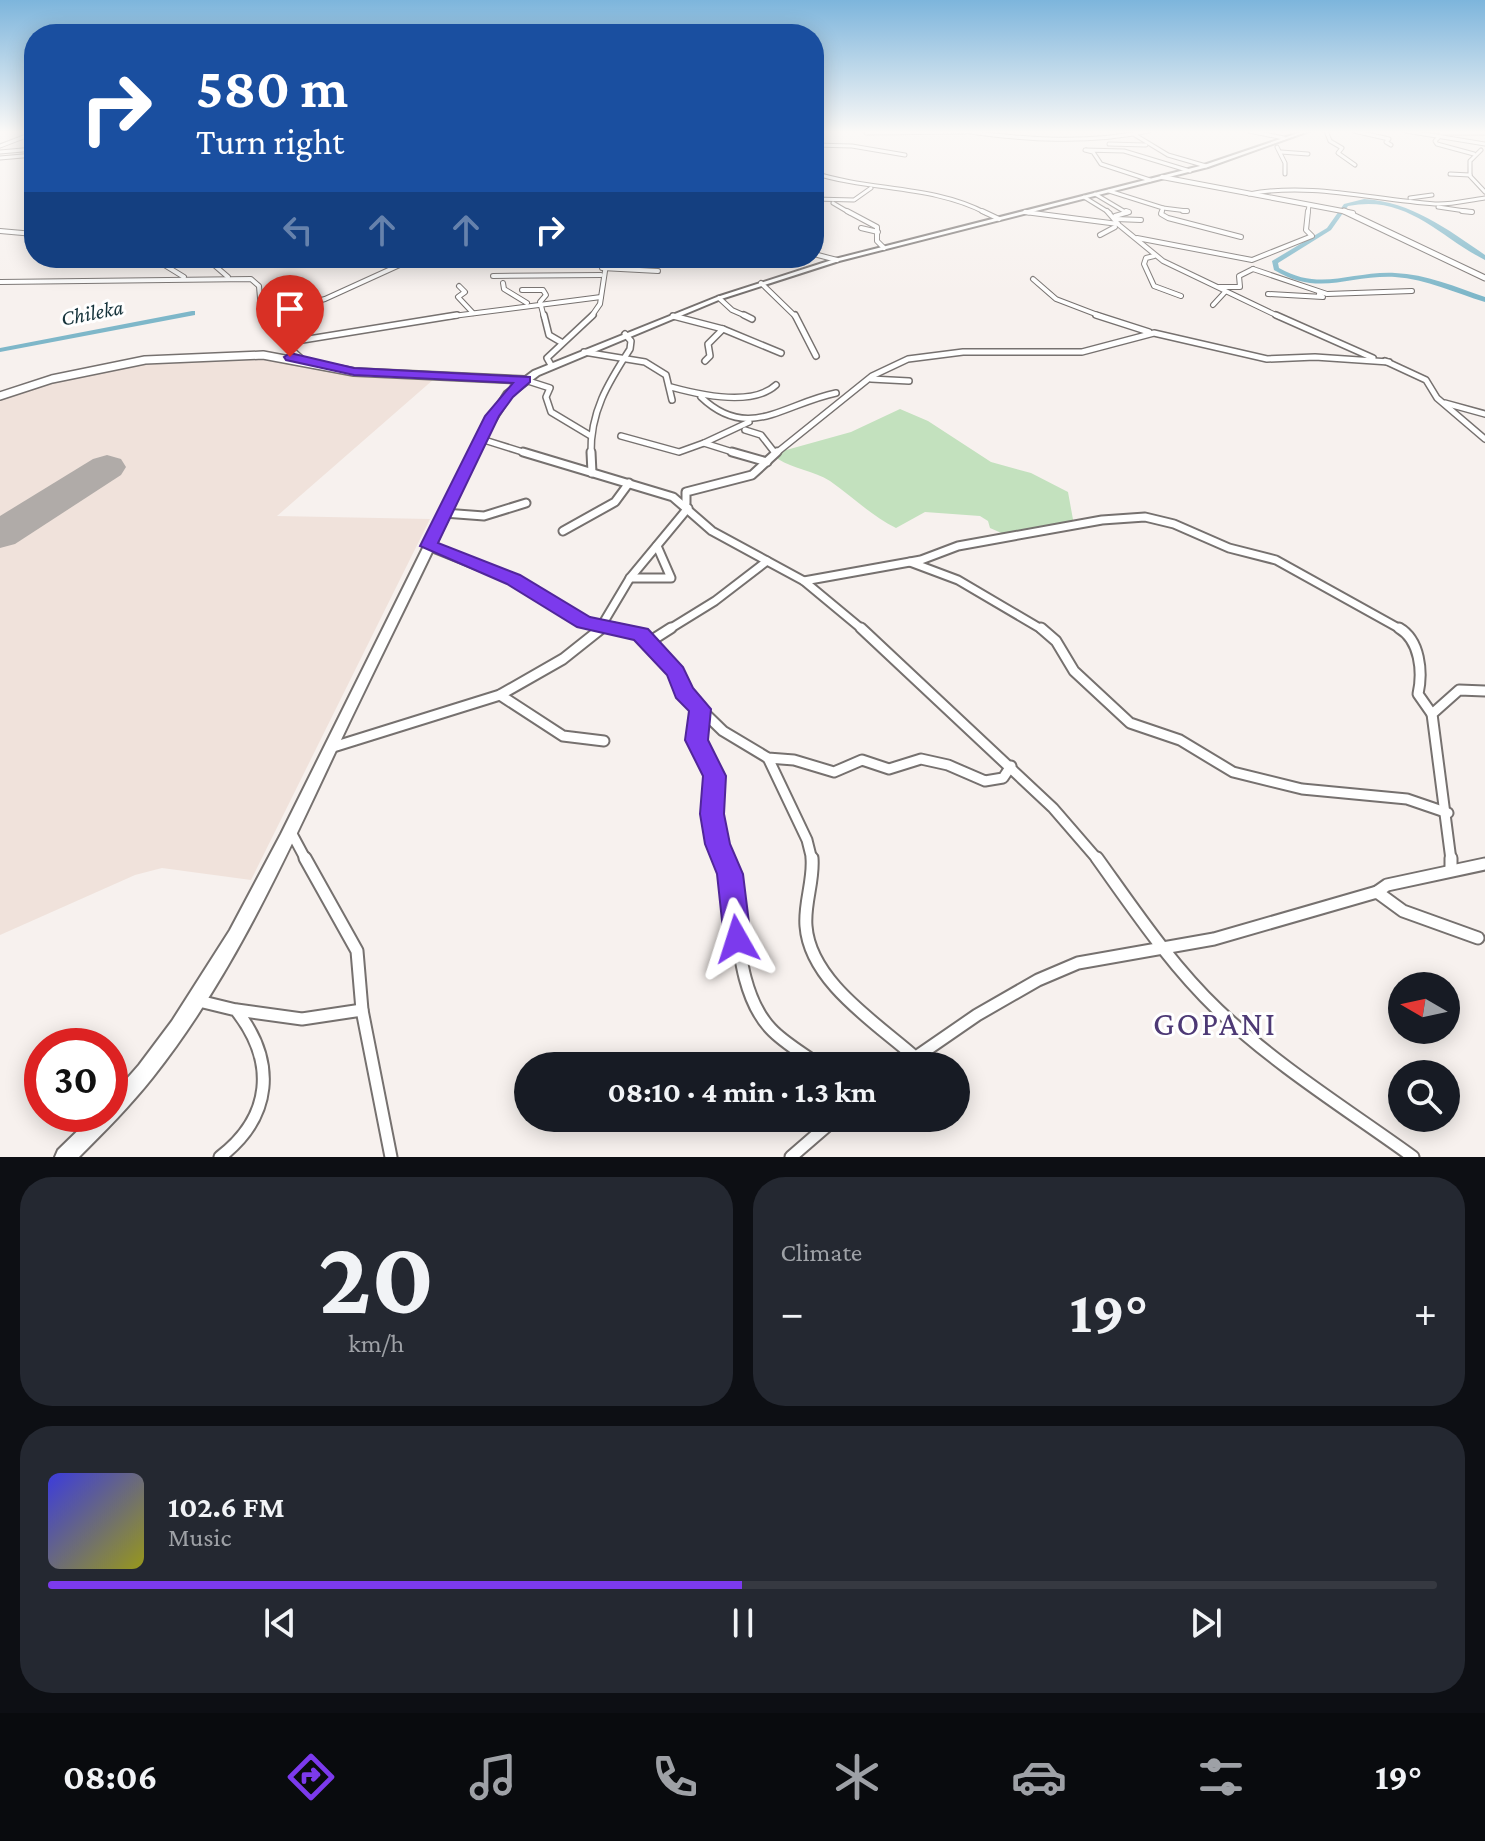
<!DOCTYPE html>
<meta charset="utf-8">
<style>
:root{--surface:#171b24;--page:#242831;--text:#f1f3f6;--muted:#9ea1a6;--line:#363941;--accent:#7c3aed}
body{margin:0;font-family:"Crimson Pro",serif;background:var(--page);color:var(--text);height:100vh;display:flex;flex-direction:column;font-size:30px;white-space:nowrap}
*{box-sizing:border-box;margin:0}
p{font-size:26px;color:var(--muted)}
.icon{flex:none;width:44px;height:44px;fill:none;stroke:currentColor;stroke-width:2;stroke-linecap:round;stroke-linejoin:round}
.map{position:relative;height:1157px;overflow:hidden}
.sheet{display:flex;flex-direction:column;gap:20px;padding:20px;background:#0d0f14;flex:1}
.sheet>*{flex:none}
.guide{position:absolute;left:24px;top:24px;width:800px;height:244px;border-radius:32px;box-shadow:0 4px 20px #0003;background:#1a4fa0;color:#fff;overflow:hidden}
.needle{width:52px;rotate:279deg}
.buttons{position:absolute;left:1388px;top:972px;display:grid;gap:16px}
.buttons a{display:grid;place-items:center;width:72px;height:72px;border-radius:50%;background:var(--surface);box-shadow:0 4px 20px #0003;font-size:40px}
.speed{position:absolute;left:24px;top:1028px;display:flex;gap:16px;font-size:40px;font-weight:700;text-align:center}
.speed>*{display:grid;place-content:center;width:104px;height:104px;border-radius:50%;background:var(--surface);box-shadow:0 4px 20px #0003;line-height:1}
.speed .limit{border:12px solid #d22;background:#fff;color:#111}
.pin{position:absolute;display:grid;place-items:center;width:68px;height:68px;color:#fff;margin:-82px -34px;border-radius:50% 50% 50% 0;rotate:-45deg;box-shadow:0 0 8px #0007}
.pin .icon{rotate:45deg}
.me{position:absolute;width:88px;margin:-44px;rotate:354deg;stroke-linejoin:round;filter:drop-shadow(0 0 6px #0008)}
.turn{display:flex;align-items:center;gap:28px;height:168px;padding:0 40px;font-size:36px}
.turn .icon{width:104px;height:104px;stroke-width:2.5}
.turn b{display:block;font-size:56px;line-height:68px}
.lanes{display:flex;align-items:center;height:76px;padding:0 40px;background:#0003;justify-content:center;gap:40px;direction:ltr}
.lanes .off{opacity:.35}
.big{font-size:60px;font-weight:700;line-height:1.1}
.sheet .tile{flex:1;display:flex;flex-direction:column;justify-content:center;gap:12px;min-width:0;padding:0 28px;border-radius:32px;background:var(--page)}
.sheet .dial{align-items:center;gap:0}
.dial b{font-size:104px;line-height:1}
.song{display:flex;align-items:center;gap:24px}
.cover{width:96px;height:96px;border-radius:12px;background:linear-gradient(135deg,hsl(240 70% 55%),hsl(60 70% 35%))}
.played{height:8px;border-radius:4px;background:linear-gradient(90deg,var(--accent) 50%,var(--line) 50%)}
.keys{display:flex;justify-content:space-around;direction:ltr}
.heat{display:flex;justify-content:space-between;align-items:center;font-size:44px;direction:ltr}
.sheet .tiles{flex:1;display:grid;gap:20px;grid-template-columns:1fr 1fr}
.tile:last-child{grid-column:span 2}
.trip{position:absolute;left:514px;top:1052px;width:456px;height:80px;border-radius:40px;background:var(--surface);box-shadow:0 4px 20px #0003;font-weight:700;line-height:80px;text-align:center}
.tabs{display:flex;height:128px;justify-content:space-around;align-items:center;background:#090b0e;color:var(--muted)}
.tabs .icon{width:56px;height:56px}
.tabs .current{color:var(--accent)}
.tabs b{font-size:36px;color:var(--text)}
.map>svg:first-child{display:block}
.built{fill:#f0e2db}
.green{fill:#c3e1be}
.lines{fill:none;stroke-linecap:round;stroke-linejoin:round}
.river{fill:#7eb7c9;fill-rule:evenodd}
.runway{fill:#b0aba8;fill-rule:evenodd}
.minor-far5-casing{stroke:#76716f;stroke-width:5}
.minor-far4-casing{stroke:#76716f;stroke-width:6}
.minor-far3-casing{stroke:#76716f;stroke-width:8}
.minor-far2-casing{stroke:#76716f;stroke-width:11}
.minor-far1-casing{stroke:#76716f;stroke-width:13}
.minor-casing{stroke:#76716f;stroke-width:15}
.tertiary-far2-casing{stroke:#76716f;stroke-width:6}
.tertiary-far1-casing{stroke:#76716f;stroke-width:7}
.tertiary-casing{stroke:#76716f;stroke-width:10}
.secondary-casing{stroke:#76716f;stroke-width:4}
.minor-far5{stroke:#fff;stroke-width:3}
.minor-far4{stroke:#fff;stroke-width:4}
.minor-far3{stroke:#fff;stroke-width:5}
.minor-far2{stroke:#fff;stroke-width:7}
.minor-far1{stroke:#fff;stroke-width:9}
.minor{stroke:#fff;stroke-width:11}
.tertiary-far2{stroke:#fff;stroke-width:4}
.tertiary-far1{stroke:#fff;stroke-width:5}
.tertiary{stroke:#fff;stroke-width:7}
.secondary{fill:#fff;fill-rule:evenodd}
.route{fill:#7c3aed;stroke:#51269a;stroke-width:2}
.labels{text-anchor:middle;stroke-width:6;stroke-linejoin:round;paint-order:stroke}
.far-water-label{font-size:22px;font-style:italic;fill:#16333b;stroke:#fff}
.near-quarter-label{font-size:34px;letter-spacing:2px;fill:#4d3975;stroke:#fff}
</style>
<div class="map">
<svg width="1485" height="1157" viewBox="0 0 1485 1157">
<rect width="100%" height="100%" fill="#f7f1ee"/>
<polygon class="built" points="272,358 352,375 434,379 277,516 430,519 251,880 162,868 135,875 0,935 0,398 67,377 141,363"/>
<path class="green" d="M900 409 928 421 991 462 1031 473 1068 492 1074 525 1006 535 990 528 988 521 980 516 925 512 896 528C870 515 853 497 830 481 814 471 794 469 778 459L779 452 851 432Z"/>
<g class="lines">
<g class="river">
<path d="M1364 199C1412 202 1447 229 1485 255V260C1438 236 1407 194 1348 206L1331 230 1278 263 1279 268C1321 292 1351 271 1395 273 1426 274 1456 287 1485 297V302C1455 293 1427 279 1395 277 1348 275 1319 297 1274 270L1272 261 1327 228 1344 204Z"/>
<polygon points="192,311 195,311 195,315 0,352 0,348"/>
</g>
<polygon class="runway" points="107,455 121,459 126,467 121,475 15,544 0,548 0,516 93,459"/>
<g class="minor-far5-casing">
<g id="minor-far5">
<path d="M963 131C1026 140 1087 144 1149 131"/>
<polyline points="1249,131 1284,138"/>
<polyline points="1326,131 1330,141 1342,148 1338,153 1355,165"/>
<polyline points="1354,131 1389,139 1386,142 1391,145"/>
<polyline points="1406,131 1485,144"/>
<polyline points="866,133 965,132"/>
<polyline points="1441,133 1485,133"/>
<polyline points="1135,135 1168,155 1206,166"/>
<polyline points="1440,136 1435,141 1437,144 1474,154"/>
<polyline points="1109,144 1146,145"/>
<polyline points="814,145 852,146 905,155"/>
<polyline points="0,146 34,133"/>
<polyline points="1277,147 1285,163 1285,174"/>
<polyline points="1481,150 1470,161 1470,176 1485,192"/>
<polyline points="0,152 34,149"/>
<polyline points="1281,152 1308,154"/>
<polyline points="0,158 34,155"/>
<path d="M814 173C870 191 933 185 986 213"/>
<polyline points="1450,174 1470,175"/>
<polyline points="1150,180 1101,164 1093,152 1085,150 1124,151 1190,171"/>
<polyline points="1109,191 1163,208 1161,213"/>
<polyline points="1095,194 1127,213"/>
<path d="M1249 194C1311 182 1373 200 1435 204 1451 205 1469 200 1485 198"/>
<polyline points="1084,197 1110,213"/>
<polyline points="1410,198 1432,195"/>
<polyline points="814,199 854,200 871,188"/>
<polyline points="833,203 850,213"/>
<polyline points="1438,207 1472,212"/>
<polyline points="1163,208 1187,211"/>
<polyline points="1025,212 1029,213"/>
<polyline points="1308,213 1309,205"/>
</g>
</g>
<g class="minor-far4-casing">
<g id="minor-far4">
<polyline points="847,211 877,227 877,241 884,248"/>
<polyline points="982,211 999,219"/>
<polyline points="1107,211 1119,225 1163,261 1280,317"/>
<polyline points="1162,211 1161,214 1168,218 1241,237"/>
<polyline points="1183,211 1187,211"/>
<polyline points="1462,211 1472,212"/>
<polyline points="1025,212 1118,224"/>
<polyline points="1115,216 1129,212 1126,211"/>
<polyline points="1116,219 1141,220"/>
<polyline points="861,228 878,232"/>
<polyline points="0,231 34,234"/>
<polyline points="1100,235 1115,227"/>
<polyline points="1137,238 1252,260 1312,236 1306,230 1308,211"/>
<polyline points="814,254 837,260"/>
<polyline points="1154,256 1146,258 1144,264 1154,286 1181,296"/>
<polyline points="153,258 184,277"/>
<polyline points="206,258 228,277"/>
<polyline points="602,268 658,271"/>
<polyline points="1253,269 1327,294 1412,291"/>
<polyline points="493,276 601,275"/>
<polyline points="1033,279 1056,299 1103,317"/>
<polyline points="0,282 251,279 259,286 261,310 269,317"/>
<polyline points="503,283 504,289 527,303"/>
<polyline points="761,283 796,317"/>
<polyline points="459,286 465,292 458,297 473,313"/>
<polyline points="1219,287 1240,287 1239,276 1253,269"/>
<polyline points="522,290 543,290 546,295 540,302 544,317"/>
<polyline points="1268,294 1323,297 1319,294"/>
<polyline points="719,298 732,310 748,317"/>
<polyline points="1213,305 1225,292"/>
<polyline points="265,315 325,299 415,258"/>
<polyline points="673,316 678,317"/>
<polyline points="445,317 601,297"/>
<polyline points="591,317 600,304 607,258"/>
</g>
</g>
<g class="minor-far3-casing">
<g id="minor-far3">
<polyline points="267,315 274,322 280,340 304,361"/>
<polyline points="544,315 549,335 561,342"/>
<polyline points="744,315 752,319"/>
<polyline points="795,315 816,356"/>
<polyline points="1096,315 1149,332"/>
<polyline points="1276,315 1373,358"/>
<polyline points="673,316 723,329 708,344 710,356 705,361"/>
<polyline points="723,329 781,353"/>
<polyline points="284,343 457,315"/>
<polyline points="584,352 645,362 666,375 672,400"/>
<polyline points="1385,361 1426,380 1437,398 1485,439"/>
<polyline points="551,365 547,358 593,315"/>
<polyline points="871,379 909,381"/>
<polyline points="525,380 550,388 546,397 551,412 591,436"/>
<path d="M671 387C700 395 752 407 776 385"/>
<path d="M701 397C748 442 783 404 836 393"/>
<polyline points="1445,403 1485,414"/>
<polyline points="745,430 761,435 775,453"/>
<polyline points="621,436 679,452 704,443 739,454"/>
<polyline points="481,439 529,454"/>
<polyline points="704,443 749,422"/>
<path d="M591 454C590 412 608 383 630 349L631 341 625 334"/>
<polyline points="775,454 872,376 908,359 963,352 1082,352 1154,333 1267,359 1315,357 1389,362"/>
</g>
</g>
<g class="minor-far2-casing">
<g id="minor-far2">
<polyline points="523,452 673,497 712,531 804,581 863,630"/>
<polyline points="591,452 592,473"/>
<polyline points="732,452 767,462"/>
<polyline points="686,503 686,492 752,475 777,452"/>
<polyline points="444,513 484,516 526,503"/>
<polyline points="563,531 615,502 629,483"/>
<polyline points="428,546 513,580 584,622 624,630"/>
<polyline points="910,562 958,580 1043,630"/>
<polyline points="630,578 671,578 657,546"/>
<polyline points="804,581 921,560 958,546 1102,520 1145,517 1174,524 1229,548 1276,560 1402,630"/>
<polyline points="599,630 630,578 688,508"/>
<polyline points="668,630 715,601 767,561"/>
</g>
</g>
<g class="minor-far1-casing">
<g id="minor-far1">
<polyline points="614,628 641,634 676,672 687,696 723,731 768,758 794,760 834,772 862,760 889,769 921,759 948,765 985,781 1003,778 1011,766"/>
<polyline points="861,628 1053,808 1098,860"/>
<polyline points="1041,628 1056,641 1074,671 1130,723 1180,740 1233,772 1302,789 1407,799 1448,813"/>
<path d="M1399 628C1420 640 1423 672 1418 694L1432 714"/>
<polyline points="649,642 671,628"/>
<polyline points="500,695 563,736 604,741"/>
<polyline points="700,709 696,740 714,776 712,814 726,860"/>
<polyline points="330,748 500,695 563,659 602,628"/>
<polyline points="768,758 807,840 812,860"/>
<polyline points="291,832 306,860"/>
<polyline points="1451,860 1432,714 1459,690 1485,691"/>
</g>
</g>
<g class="minor-casing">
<g id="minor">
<polyline points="305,858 357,951 362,1010 391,1157"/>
<path d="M725 858C740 909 732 988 771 1029 784 1043 804 1054 820 1066"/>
<path d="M812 858C814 881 804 903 806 926 810 982 878 1024 916 1058"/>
<path d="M1097 858C1135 911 1171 965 1218 1010 1277 1066 1348 1110 1413 1157"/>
<polyline points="1451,870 1451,858"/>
<polyline points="1377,892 1387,885 1485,864"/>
<path d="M199 1001 236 1010C277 1062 272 1117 220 1157"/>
<polyline points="237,1010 302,1019 362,1010"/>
<polyline points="903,1066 977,1015 1038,980 1078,963 1214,939 1377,892 1403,911 1478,938"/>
<polyline points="791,1157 836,1118"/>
</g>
</g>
<g class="tertiary-far2-casing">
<polyline id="tertiary-far2" points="1162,177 1353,213"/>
</g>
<g class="tertiary-far1-casing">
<polyline id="tertiary-far1" points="1344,211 1485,278"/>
</g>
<g class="tertiary-casing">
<polyline id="tertiary" points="0,396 52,379 145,360 263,355 354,372 525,380"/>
</g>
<g class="secondary-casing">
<path id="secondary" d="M1304 131H1309L1208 167 839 261 721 299 539 375 511 396 490 429C445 528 396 625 349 723 291 845 237 971 153 1077 130 1106 105 1131 79 1157H55L58 1150 95 1114H110V1098L139 1065 172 1021 230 930 281 834 482 429 505 392 533 371 717 297 835 259 1204 165Z"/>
</g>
<use href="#minor-far5" class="minor-far5"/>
<use href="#minor-far4" class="minor-far4"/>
<use href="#minor-far3" class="minor-far3"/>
<use href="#minor-far2" class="minor-far2"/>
<use href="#minor-far1" class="minor-far1"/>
<use href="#minor" class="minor"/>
<use href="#tertiary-far2" class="tertiary-far2"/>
<use href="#tertiary-far1" class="tertiary-far1"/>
<use href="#tertiary" class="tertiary"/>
<use href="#secondary" class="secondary"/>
</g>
<linearGradient id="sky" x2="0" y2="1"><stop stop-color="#7db5dc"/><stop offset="0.45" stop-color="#fbf9f7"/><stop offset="1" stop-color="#fbf9f7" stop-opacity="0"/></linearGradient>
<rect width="1485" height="293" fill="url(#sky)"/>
<polygon class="route" points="290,353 354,368 530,377 530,382 513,397 499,416 438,543 520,575 590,617 648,629 683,667 693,688 711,709 708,740 726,776 724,814 730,844 743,874 751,939 747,949 737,953 728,949 724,939 717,874 705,844 700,814 703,776 685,740 689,711 676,698 667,675 634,640 577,627 507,584 420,546 485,416 513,383 354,375 286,360 284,357"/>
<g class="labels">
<g class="far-water-label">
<text transform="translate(92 312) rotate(-11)" y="8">Chileka</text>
</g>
<g class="near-quarter-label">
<text x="1215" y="1035">GOPANI</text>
</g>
</g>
</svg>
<div class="buttons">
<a><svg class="needle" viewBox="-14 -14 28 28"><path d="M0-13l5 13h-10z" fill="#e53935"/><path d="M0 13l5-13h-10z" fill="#9ea1a6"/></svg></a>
<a><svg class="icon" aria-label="search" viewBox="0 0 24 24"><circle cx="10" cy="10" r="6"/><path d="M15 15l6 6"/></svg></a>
</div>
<div class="speed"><div class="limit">30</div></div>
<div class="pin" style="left:290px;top:357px;background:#d93025"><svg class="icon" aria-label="arrive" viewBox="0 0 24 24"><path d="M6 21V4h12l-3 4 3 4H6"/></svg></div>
<svg class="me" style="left:737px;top:939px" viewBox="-20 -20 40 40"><path d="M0-17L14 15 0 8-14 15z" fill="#7c3aed" stroke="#fff" stroke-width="4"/></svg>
<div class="trip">08:10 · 4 min · 1.3 km</div>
<div class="guide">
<div class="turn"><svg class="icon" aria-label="right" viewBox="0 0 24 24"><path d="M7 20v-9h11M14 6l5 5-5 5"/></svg><div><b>580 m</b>Turn right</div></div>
<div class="lanes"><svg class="icon off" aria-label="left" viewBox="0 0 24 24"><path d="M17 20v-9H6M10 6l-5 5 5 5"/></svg><svg class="icon off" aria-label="ahead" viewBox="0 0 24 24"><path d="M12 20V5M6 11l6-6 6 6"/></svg><svg class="icon off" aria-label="ahead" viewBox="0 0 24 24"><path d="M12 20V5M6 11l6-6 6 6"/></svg><svg class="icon" aria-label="right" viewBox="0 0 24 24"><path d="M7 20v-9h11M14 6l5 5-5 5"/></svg></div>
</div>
</div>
<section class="sheet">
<div class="tiles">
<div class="tile dial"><b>20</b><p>km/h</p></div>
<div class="tile"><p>Climate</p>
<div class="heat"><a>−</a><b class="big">19°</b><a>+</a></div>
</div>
<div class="tile">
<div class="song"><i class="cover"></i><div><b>102.6 FM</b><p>Music</p></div></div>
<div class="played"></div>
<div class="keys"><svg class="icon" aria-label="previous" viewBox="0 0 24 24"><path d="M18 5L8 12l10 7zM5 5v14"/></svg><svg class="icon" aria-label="pause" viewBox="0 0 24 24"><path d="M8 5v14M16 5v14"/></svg><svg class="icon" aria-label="next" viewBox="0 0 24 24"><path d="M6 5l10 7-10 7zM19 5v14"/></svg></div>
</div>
</div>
</section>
<nav class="tabs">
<b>08:06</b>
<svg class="icon current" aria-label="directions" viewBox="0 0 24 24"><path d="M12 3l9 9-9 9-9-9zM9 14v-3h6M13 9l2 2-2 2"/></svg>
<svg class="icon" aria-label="music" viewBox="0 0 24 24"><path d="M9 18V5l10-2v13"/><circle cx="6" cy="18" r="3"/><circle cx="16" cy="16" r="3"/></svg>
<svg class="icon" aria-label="phone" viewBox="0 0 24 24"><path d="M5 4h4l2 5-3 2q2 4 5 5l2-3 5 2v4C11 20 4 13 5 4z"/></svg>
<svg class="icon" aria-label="climate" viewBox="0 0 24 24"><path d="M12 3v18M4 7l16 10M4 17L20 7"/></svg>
<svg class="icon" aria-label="car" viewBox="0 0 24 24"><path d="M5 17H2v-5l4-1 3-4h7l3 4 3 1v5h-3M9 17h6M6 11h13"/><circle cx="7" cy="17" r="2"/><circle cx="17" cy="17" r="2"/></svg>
<svg class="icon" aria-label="filters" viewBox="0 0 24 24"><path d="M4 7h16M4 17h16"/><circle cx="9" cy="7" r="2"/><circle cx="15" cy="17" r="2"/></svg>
<b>19°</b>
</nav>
